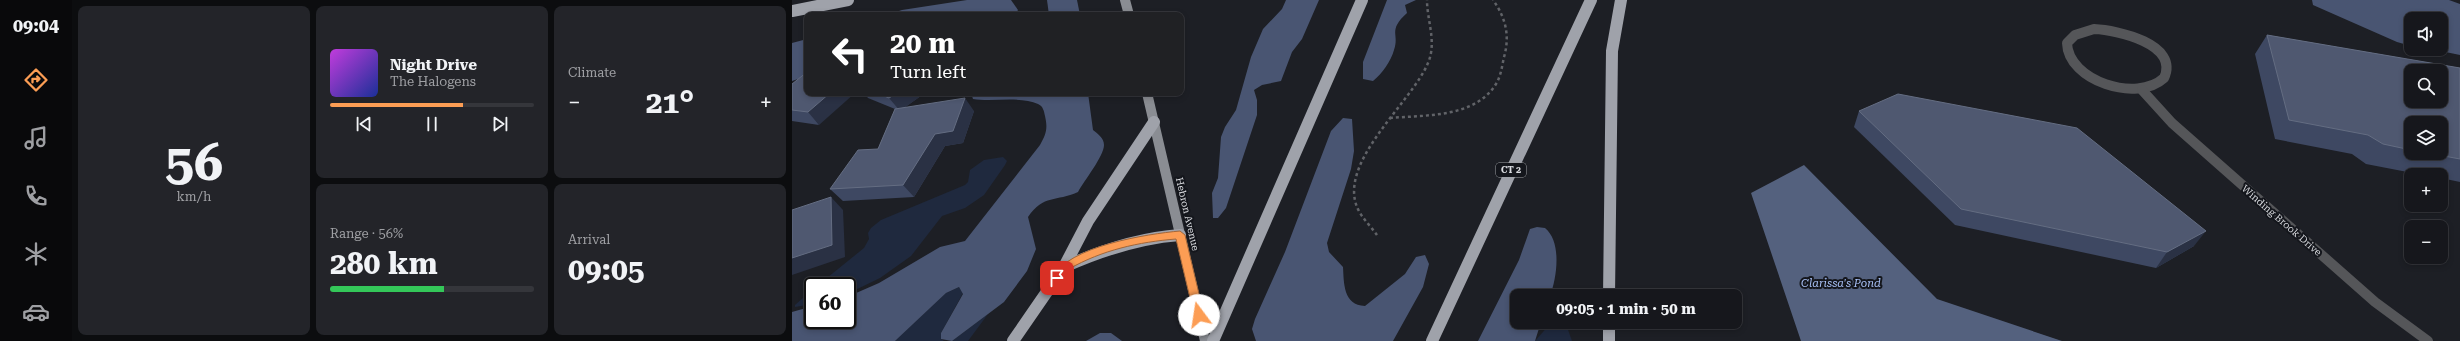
<!DOCTYPE html>
<meta charset="utf-8">
<style>
:root{--surface:#16171c;--page:#232429;--text:#f1f3f6;--muted:#9e9fa3;--line:#35363b;--accent:#fc9d54}
body{margin:0;font-family:"Roboto Serif",serif;background:var(--page);color:var(--text);height:100vh;display:flex;flex-direction:column;font-size:15px;white-space:nowrap}
*{box-sizing:border-box;margin:0}
p{font-size:13px;color:var(--muted)}
.icon{flex:none;width:22px;height:22px;fill:none;stroke:currentColor;stroke-width:2;stroke-linecap:round;stroke-linejoin:round}
.map{position:relative;flex:1;overflow:hidden}
.panel{display:flex;flex-direction:column;gap:6px;padding:6px;background:#0c0d0f;width:720px}
.panel>*{flex:none}
.banner{position:absolute;left:12px;top:12px;width:380px;height:84px;border-radius:8px;box-shadow:0 2px 6px #0003,0 0 0 1px var(--line);background:#202124;color:#fff;overflow:hidden}
.fabs{position:absolute;left:1612px;top:12px;display:grid;gap:8px}
.fabs a{display:grid;place-items:center;width:44px;height:44px;border-radius:8px;background:var(--surface);box-shadow:0 2px 6px #0003,0 0 0 1px var(--line);font-size:20px}
.speed{position:absolute;left:12px;top:277px;display:flex;gap:8px;font-size:20px;font-weight:700;text-align:center}
.speed>*{display:grid;place-content:center;width:52px;height:52px;border-radius:50%;background:var(--surface);box-shadow:0 2px 6px #0003,0 0 0 1px var(--line);line-height:1}
.speed .limit{border:2px solid #111;border-radius:6px;background:#fff;color:#111}
.pin{position:absolute;display:grid;place-items:center;width:34px;height:34px;color:#fff;margin:-17px;border-radius:8px;box-shadow:0 2px 6px #0006}
.me{position:absolute;width:44px;margin:-22px;rotate:346deg;stroke-linejoin:round;filter:drop-shadow(0 0 3px #0008)}
.turn{display:flex;align-items:center;gap:14px;height:84px;padding:0 20px;font-size:18px}
.turn .icon{width:52px;height:52px;stroke-width:2.5}
.turn b{display:block;font-size:28px;line-height:34px}
.big{font-size:30px;font-weight:700;line-height:1.1}
.panel .tile{flex:1;display:flex;flex-direction:column;justify-content:center;gap:6px;min-width:0;padding:0 14px;border-radius:8px;background:var(--page)}
.panel .dial{align-items:center;gap:0}
.dial b{font-size:52px;line-height:1}
.song{display:flex;align-items:center;gap:12px}
.cover{width:48px;height:48px;border-radius:6px;background:linear-gradient(135deg,hsl(290 70% 55%),hsl(230 70% 35%))}
.played{height:4px;border-radius:2px;background:linear-gradient(90deg,var(--accent) 65%,var(--line) 65%)}
.keys{display:flex;justify-content:space-around;direction:ltr}
.heat{display:flex;justify-content:space-between;align-items:center;font-size:22px;direction:ltr}
.charge{height:6px;border-radius:3px;background:linear-gradient(90deg,#34c759 56%,var(--line) 0)}
.panel .tiles{flex:1;display:grid;gap:6px;grid-template-columns:repeat(3,1fr)}
.tile:first-child{grid-row:span 2}
.trip{position:absolute;left:718px;top:289px;width:232px;height:40px;border-radius:8px;background:var(--surface);box-shadow:0 2px 6px #0003,0 0 0 1px var(--line);font-weight:700;line-height:40px;text-align:center}
main{display:flex;flex:1;min-height:0}
.tab-bar{display:flex;flex-direction:column;width:72px;justify-content:space-around;align-items:center;background:#09090b;color:var(--muted)}
.tab-bar .icon{width:28px;height:28px}
.tab-bar .selected{color:var(--accent)}
.tab-bar b{font-size:18px;color:var(--text)}
.map>svg:first-child{display:block}
.green{fill:#1f293e}
.forest{fill:#495572}
.water{fill:#54617e}
.lines{fill:none;stroke-linecap:round;stroke-linejoin:round}
.path{stroke:#616368;stroke-width:2.5;stroke-dasharray:3 3;stroke-linecap:butt}
.minor{stroke:#555659;stroke-width:10}
.primary{stroke:#8a8d93;stroke-width:10}
.motorway{stroke:#9fa2aa;stroke-width:12}
.wall{fill:#3e4862;fill-rule:evenodd}
.shaded-wall{fill:#2a3144}
.building{fill:#4f5870;stroke:#646d82;fill-rule:evenodd}
.route{fill:#fc9d54;stroke:#a46637}
.labels{text-anchor:middle;stroke-width:4;stroke-linejoin:round;paint-order:stroke}
.shield{fill:#14161c;stroke:#9fa1a5;stroke-width:1}
.shield-label{font-size:9px;font-weight:bold;fill:#dadce0}
.street-label{font-size:10px;fill:#dadce0;stroke:#14161c}
.water-label{font-size:11px;font-style:italic;fill:#a8c0f5;stroke:#14161c}
</style>
<main>
<nav class="tab-bar">
<b>09:04</b>
<svg class="icon selected" aria-label="directions" viewBox="0 0 24 24"><path d="M12 3l9 9-9 9-9-9zM9 14v-3h6M13 9l2 2-2 2"/></svg>
<svg class="icon" aria-label="music" viewBox="0 0 24 24"><path d="M9 18V5l10-2v13"/><circle cx="6" cy="18" r="3"/><circle cx="16" cy="16" r="3"/></svg>
<svg class="icon" aria-label="phone" viewBox="0 0 24 24"><path d="M5 4h4l2 5-3 2q2 4 5 5l2-3 5 2v4C11 20 4 13 5 4z"/></svg>
<svg class="icon" aria-label="climate" viewBox="0 0 24 24"><path d="M12 3v18M4 7l16 10M4 17L20 7"/></svg>
<svg class="icon" aria-label="car" viewBox="0 0 24 24"><path d="M5 17H2v-5l4-1 3-4h7l3 4 3 1v5h-3M9 17h6M6 11h13"/><circle cx="7" cy="17" r="2"/><circle cx="17" cy="17" r="2"/></svg>
</nav>
<section class="panel">
<div class="tiles">
<div class="tile dial"><b>56</b><p>km/h</p></div>
<div class="tile">
<div class="song"><i class="cover"></i><div><b>Night Drive</b><p>The Halogens</p></div></div>
<div class="played"></div>
<div class="keys"><svg class="icon" aria-label="previous" viewBox="0 0 24 24"><path d="M18 5L8 12l10 7zM5 5v14"/></svg><svg class="icon" aria-label="pause" viewBox="0 0 24 24"><path d="M8 5v14M16 5v14"/></svg><svg class="icon" aria-label="next" viewBox="0 0 24 24"><path d="M6 5l10 7-10 7zM19 5v14"/></svg></div>
</div>
<div class="tile"><p>Climate</p>
<div class="heat"><a>−</a><b class="big">21°</b><a>+</a></div>
</div>
<div class="tile"><p>Range · 56%</p><b class="big">280 km</b><div class="charge"></div></div>
<div class="tile"><p>Arrival</p><b class="big">09:05</b></div>
</div>
</section>
<div class="map">
<svg width="1668" height="341" viewBox="0 0 1668 341">
<rect width="100%" height="100%" fill="#1d1f25"/>
<g class="green">
<polygon points="211,157 215,161 213,165 192,195 173,208 150,216 119,256 88,278 55,294 55,286 25,286 72,248 77,239 76,233 79,228 89,220 173,185 176,182 178,170 192,160"/>
<polygon points="167,287 171,293 149,333 149,339 152,341 103,341 154,293"/>
<polygon points="21,289 21,304 3,307 3,305"/>
<polygon points="196,314 176,341 159,341 160,341"/>
<polygon points="763,322 774,324 780,341 743,341 758,324"/>
</g>
<g class="forest">
<polygon points="175,0 219,0 226,10 223,15 95,15 110,10"/>
<polygon points="255,0 285,0 288,15 257,15"/>
<polygon points="494,0 527,0 510,39 500,52 489,81 470,85 462,90 465,100 465,115 434,208 426,218 421,218 420,193 426,178 429,137 433,127 444,110 459,57 471,29 490,9"/>
<path d="M595 0H624L613 5 615 13C595 31 608 34 602 50 599 61 590 74 581 81L571 79V62Z"/>
<polygon points="1520,0 1657,0 1668,4 1668,55 1639,49 1649,49 1649,19 1619,19 1619,46 1605,42 1521,5"/>
<polygon points="15,39 15,76 0,81 0,43"/>
<path d="M183 93H296L301 130C306 134 312 138 312 145 312 156 292 181 286 192 264 202 252 194 236 217L244 249 235 271 212 302 160 341 149 339V333L171 294 167 287 154 293 103 341H0V312L21 306V320H55V297L87 283 148 247 173 241 248 145C254 134 256 129 253 116 252 111 251 106 246 104 230 96 200 102 181 99L180 96Z"/>
<path d="M551 118 560 119 562 151 559 169 535 243 537 252 551 267C552 283 551 305 573 306L613 274 624 257 633 255 637 264 631 287 601 341H464L460 329 463 319 493 252 539 131Z"/>
<path d="M745 227 753 228C770 242 765 277 758 296H725V322H749L743 341H686L727 260 738 229Z"/>
<polygon points="308,333 319,333 330,341 294,341"/>
</g>
<polygon class="water" points="1012,165 1145,299 1270,341 1009,341 959,193"/>
<g class="lines">
<g class="path">
<path d="M598 118C633 115 683 118 704 84 709 76 710 66 712 57 718 36 714 18 701 0"/>
<path d="M585 235C580 228 573 221 568 213 540 166 619 104 636 63 645 42 635 21 635 0"/>
</g>
<g class="minor">
<path d="M1302 29C1325 30 1388 44 1372 78 1345 103 1276 81 1275 43L1283 35Z"/>
<polyline points="1350,90 1380,123 1583,302 1636,341"/>
</g>
<g class="primary">
<polyline points="333,0 337,15"/>
<polyline points="355,93 413,341"/>
</g>
<g class="motorway">
<polyline points="0,11 56,0"/>
<path d="M272 267C310 250 347 238 388 235"/>
<polyline points="817,296 820,51 829,0"/>
<polyline points="817,322 817,341"/>
<polyline points="221,341 272,267 296,221 362,122"/>
<polyline points="421,341 570,0"/>
<polyline points="640,341 799,0"/>
</g>
</g>
<g class="wall">
<path d="M1475 35 1668 68V182L1649 178V175H1631L1574 164 1560 154 1483 139 1463 54ZM1619 123 1649 153H1619Z"/>
<polygon points="0,84 27,125 0,121"/>
<polygon points="72,93 133,93 113,107 182,111 171,143 153,146 122,197 51,201 38,189 86,149 103,109 76,98"/>
<polygon points="1067,111 1402,246 1364,268 1163,225 1062,127"/>
</g>
<g class="shaded-wall">
<polygon points="38,93 63,93 27,125 16,112"/>
<polygon points="105,93 133,93 108,111 97,98"/>
<polygon points="173,98 182,111 171,143 153,146 122,197 111,185 143,134"/>
<polygon points="39,197 51,210 53,257 0,275 0,258"/>
<polygon points="1414,231 1402,246 1364,268 1375,252"/>
</g>
<g class="building">
<path d="M1475 35 1668 68V159L1636 153H1649V123H1619V150L1591 144 1576 135 1497 120ZM1619 71H1649V101H1619Z"/>
<polygon points="15,72 15,93 38,93 16,112 0,110 0,84"/>
<polygon points="85,93 105,93 97,98"/>
<polygon points="1106,94 1285,128 1414,231 1375,252 1169,209 1067,111"/>
<polygon points="173,98 161,131 143,134 111,185 38,189 66,150 86,149 103,109"/>
<polygon points="39,197 40,245 0,258 0,210"/>
</g>
<path class="route" d="M388 231 393 235 412 315 411 318H403L402 315 384 239C347 242 310 250 277 269 272 272 271 280 265 282L260 278C276 246 355 234 388 231Z"/>
<g class="labels">
<rect class="shield" x="704" y="163" width="30" height="14" rx="3"/>
<g class="shield-label">
<text x="719" y="173">CT 2</text>
</g>
<g class="street-label">
<text transform="translate(396 214) rotate(77)" y="4">Hebron Avenue</text>
<text transform="translate(1490 220) rotate(41)" y="4">Winding Brook Drive</text>
</g>
<g class="water-label">
<text x="1049" y="287">Clarissa's Pond</text>
</g>
</g>
</svg>
<div class="fabs">
<a><svg class="icon" aria-label="sound" viewBox="0 0 24 24"><path d="M4 9h4l5-4v14l-5-4H4zM17 9q2 3 0 6"/></svg></a>
<a><svg class="icon" aria-label="search" viewBox="0 0 24 24"><circle cx="10" cy="10" r="6"/><path d="M15 15l6 6"/></svg></a>
<a><svg class="icon" aria-label="layers" viewBox="0 0 24 24"><path d="M12 4l9 5-9 5-9-5zM3 14l9 5 9-5"/></svg></a>
<a>+</a>
<a>−</a>
</div>
<div class="speed"><div class="limit">60</div></div>
<div class="pin" style="left:265px;top:278px;background:#d93025"><svg class="icon" aria-label="arrive" viewBox="0 0 24 24"><path d="M6 21V4h12l-3 4 3 4H6"/></svg></div>
<svg class="me" style="left:407px;top:315px" viewBox="-20 -20 40 40"><circle r="19" fill="#fff"/><path d="M0-13L10 11 0 6-10 11z" fill="#fc9d54"/></svg>
<div class="trip">09:05 · 1 min · 50 m</div>
<div class="banner">
<div class="turn"><svg class="icon" aria-label="left" viewBox="0 0 24 24"><path d="M17 20v-9H6M10 6l-5 5 5 5"/></svg><div><b>20 m</b>Turn left</div></div>
</div>
</div>
</main>
